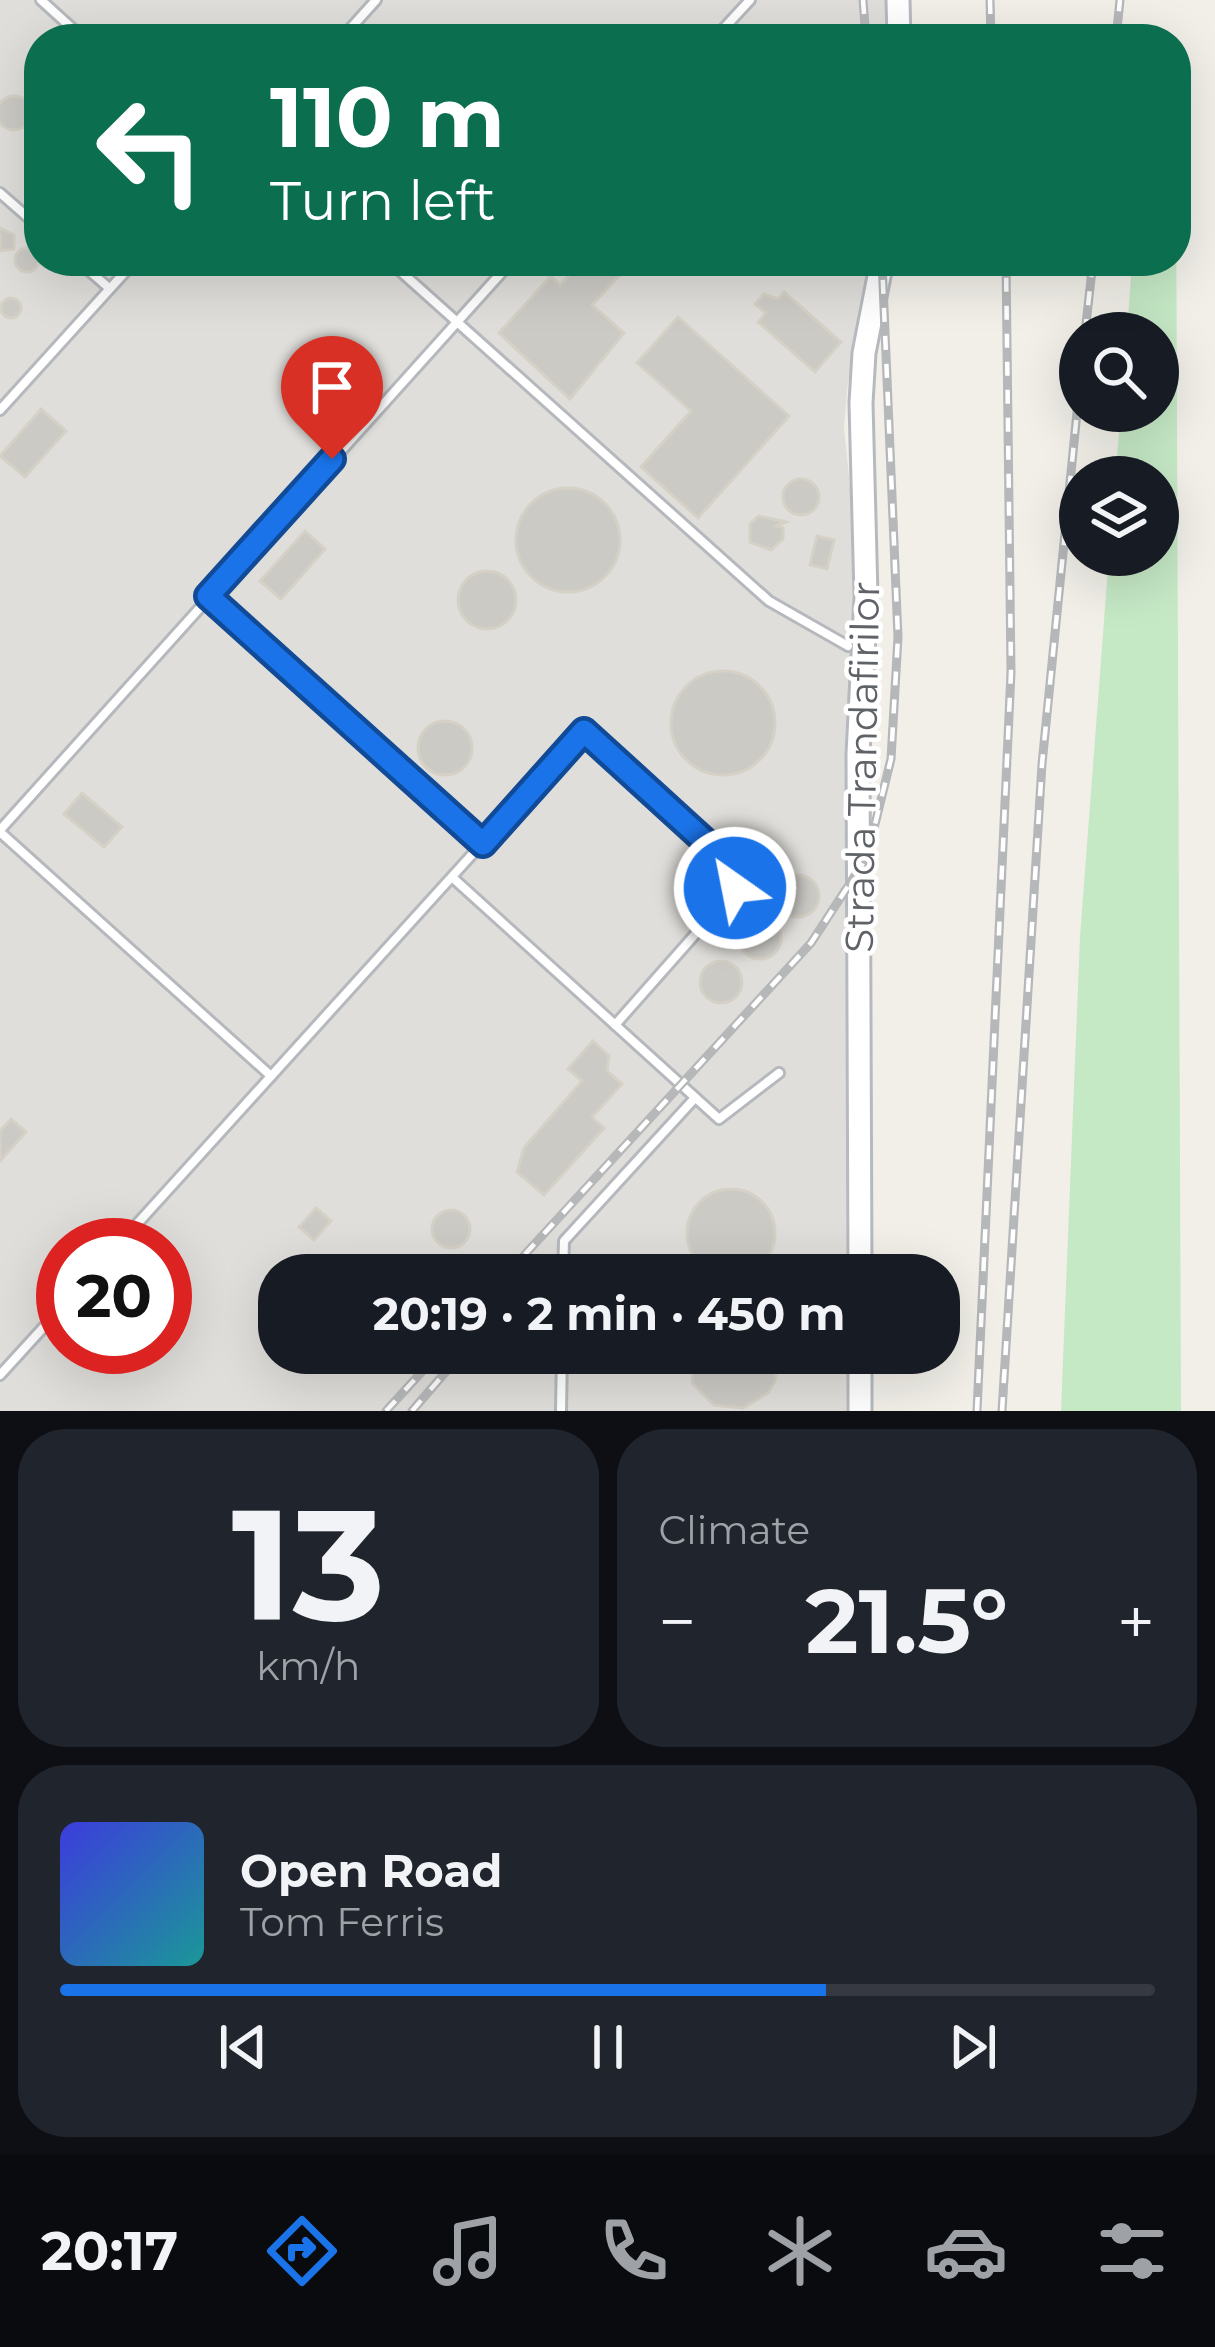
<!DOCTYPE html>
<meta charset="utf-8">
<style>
:root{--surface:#171b24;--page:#20242c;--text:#f1f3f6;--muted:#9ea1a6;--line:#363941;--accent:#1a73e8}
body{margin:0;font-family:Montserrat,sans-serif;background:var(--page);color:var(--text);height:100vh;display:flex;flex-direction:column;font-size:45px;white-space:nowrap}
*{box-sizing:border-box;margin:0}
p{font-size:39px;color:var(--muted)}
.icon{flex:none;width:66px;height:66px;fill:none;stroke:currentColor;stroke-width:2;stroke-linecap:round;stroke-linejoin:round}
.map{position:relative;height:1411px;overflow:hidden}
.drawer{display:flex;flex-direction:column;gap:18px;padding:18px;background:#0d0f14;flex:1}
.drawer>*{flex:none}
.top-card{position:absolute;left:24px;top:24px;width:1167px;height:252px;border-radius:48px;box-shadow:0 12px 48px #0002;background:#0b6e4f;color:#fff;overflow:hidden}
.controls{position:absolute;left:1059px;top:312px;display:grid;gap:24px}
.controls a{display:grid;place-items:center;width:120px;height:120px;border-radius:50%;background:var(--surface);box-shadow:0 12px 48px #0002;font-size:60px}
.speed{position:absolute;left:36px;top:1218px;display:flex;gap:24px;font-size:60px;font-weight:700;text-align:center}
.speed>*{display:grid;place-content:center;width:156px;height:156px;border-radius:50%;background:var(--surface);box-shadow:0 12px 48px #0002;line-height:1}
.speed .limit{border:18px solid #d22;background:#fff;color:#111}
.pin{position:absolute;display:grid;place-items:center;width:102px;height:102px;color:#fff;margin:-123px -51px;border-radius:50% 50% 50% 0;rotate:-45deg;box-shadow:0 0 12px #0007}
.pin .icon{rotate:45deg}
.me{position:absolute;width:132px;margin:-66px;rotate:327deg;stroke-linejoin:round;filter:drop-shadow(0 0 9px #0008)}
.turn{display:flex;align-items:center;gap:42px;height:252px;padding:0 48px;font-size:54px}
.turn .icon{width:156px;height:156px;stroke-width:2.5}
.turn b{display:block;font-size:84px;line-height:102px}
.big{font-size:90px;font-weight:700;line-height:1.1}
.drawer .card{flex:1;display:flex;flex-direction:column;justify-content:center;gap:18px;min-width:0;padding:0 42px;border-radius:48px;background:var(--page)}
.drawer .dial{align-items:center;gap:0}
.dial b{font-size:156px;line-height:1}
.song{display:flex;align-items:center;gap:36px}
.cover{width:144px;height:144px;border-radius:18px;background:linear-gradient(135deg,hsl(240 70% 55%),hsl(180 70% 35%))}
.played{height:12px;border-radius:6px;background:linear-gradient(90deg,var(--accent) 70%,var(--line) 70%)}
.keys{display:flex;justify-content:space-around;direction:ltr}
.heat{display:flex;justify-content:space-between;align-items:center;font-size:66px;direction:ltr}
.drawer .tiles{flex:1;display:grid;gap:18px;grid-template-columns:1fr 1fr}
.card:last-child{grid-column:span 2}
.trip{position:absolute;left:258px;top:1254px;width:702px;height:120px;border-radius:48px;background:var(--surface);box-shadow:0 12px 48px #0002;font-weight:700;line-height:120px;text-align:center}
.menu{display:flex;height:192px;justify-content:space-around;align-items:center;background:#090b0e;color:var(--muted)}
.menu .icon{width:84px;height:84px}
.menu .current{color:var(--accent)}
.menu b{font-size:54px;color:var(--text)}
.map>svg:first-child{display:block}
.industrial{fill:#e0deda;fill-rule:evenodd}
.green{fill:#c5e8c5}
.building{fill:#cccac5;stroke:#d6d1c6;stroke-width:3}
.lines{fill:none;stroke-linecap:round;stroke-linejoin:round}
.service-casing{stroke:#b5b8bc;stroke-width:14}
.secondary-casing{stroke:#b6babf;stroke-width:27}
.service{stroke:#fff;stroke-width:8}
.secondary{stroke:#fff;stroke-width:21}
.rail-casing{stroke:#b6b7b8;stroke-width:9}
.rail{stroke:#fff;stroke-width:4.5;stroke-dasharray:14;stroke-linecap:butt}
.route-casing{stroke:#114b97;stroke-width:30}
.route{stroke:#1a73e8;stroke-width:21}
.labels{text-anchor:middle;stroke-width:9;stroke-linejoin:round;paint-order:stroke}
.street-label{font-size:39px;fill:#5f6368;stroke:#fff}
</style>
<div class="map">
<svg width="1215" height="1411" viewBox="0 0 1215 1411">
<rect width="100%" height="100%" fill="#f1efe8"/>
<path class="industrial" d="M0 0H889L890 39H39V261H873L853 380 848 381 844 428 853 516 849 872 839 894 849 901 847 1275H279V1353H847V1411H0ZM63 1245H165V1347H63Z"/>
<polygon class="green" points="1176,175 1181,1411 1061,1411 1080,937 1109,555 1158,555 1158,477 1115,477 1121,411 1158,411 1158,333 1127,333 1132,261 1176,261"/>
<g class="building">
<circle cx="14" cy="113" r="17"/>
<polygon points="0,228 14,235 14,249 0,251"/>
<circle cx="27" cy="260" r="12"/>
<polygon points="582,261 603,261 619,276 592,305 624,333 570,399 499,333 551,276 560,285"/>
<polygon points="784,292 841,342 815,372 758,322 766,313 755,304 764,294 778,299"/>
<circle cx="11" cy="308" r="10"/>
<polygon points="678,317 789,416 698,518 641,467 691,411 637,363"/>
<polygon points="41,409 66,431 25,477 0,456"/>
<circle cx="801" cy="497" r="18"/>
<circle cx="568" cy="540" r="52"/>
<polygon points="759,516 786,522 776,526 783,528 783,539 771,550 750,542 750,524"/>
<polygon points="305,531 325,549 281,599 260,581"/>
<polygon points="817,536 834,540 827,569 810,565"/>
<circle cx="487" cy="600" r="29"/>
<circle cx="723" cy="723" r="52"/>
<circle cx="445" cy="748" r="27"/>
<polygon points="82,793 122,827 104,847 64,814"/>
<circle cx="798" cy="896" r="21"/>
<circle cx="760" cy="938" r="21"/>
<circle cx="721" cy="982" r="21"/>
<polygon points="593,1041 609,1056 607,1071 622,1084 592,1117 604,1128 544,1195 517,1172 524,1148 582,1081 568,1069"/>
<polygon points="11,1119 26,1132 0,1161 0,1131"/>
<circle cx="731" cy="1233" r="44"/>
<polygon points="316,1208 331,1221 314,1240 299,1227"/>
<circle cx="451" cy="1229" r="19"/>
<polygon points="690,1353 777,1353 775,1381 768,1393 743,1408 714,1405 693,1384"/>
</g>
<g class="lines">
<g class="service-casing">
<g id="service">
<polyline points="41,0 84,39"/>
<polyline points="341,39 376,0"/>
<polyline points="714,39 750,0"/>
<polyline points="0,193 39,227"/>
<polyline points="78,261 109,288"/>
<polyline points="389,261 769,601 848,646"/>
<polyline points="0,410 135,261"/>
<polyline points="209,596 483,844"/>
<polyline points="0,830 512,261"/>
<polyline points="0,832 271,1076"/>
<polyline points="453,878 719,1119 779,1073"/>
<polyline points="118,1245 584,731 725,859 736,879 729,896 615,1025"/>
<polyline points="563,1275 564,1241 694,1099"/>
<polyline points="0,1375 63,1306"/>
<polyline points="561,1411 562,1353"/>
</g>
</g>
<g class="secondary-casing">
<g id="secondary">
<polyline points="898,0 899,39"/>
<polyline points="860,1275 858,754 866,596 861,403 864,353 882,261"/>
<polyline points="860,1353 860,1411"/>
</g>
</g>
<use href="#service" class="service"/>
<use href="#secondary" class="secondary"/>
<g class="rail-casing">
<g id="rail">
<polyline points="863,0 866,39"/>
<polyline points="990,0 991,39"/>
<polyline points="1116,39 1120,0"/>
<polyline points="1085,333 1093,261"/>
<polyline points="506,1275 811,943 867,857 891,759 898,637 882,261"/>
<polyline points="386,1411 439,1353"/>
<polyline points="412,1411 462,1353"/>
<polyline points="977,1411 1011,672 1006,261"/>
<polyline points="1002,1411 1042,764 1080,382"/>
</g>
</g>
<use href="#rail" class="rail"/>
</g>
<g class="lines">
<g class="route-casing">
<polyline id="route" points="332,459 208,596 483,844 584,731 731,865 735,888"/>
</g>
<use href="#route" class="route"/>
</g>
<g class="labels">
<g class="street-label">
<text transform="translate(862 767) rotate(-89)" y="14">Strada Trandafirilor</text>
</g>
</g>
</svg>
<div class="controls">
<a><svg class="icon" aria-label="search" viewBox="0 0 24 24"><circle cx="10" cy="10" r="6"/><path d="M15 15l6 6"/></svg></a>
<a><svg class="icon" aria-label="layers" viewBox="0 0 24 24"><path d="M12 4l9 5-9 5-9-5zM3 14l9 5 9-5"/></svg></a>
</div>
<div class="speed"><div class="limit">20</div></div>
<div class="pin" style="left:332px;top:459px;background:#d93025"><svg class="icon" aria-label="arrive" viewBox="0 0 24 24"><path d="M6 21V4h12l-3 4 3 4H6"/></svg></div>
<svg class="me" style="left:735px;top:888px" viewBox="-20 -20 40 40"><circle r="17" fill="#1a73e8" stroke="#fff" stroke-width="3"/><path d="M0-11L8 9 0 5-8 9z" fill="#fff"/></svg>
<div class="trip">20:19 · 2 min · 450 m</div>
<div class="top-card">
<div class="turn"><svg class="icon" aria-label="left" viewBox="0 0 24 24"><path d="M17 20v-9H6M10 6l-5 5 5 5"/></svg><div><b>110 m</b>Turn left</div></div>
</div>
</div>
<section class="drawer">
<div class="tiles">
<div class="card dial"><b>13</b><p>km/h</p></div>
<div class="card"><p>Climate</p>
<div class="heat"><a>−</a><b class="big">21.5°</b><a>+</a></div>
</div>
<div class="card">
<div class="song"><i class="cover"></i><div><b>Open Road</b><p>Tom Ferris</p></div></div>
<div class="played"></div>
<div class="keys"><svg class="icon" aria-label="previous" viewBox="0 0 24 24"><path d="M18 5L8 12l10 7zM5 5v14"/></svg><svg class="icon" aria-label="pause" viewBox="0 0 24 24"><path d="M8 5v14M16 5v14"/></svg><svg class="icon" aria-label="next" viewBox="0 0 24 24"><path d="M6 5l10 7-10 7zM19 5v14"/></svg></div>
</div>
</div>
</section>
<nav class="menu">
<b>20:17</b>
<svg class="icon current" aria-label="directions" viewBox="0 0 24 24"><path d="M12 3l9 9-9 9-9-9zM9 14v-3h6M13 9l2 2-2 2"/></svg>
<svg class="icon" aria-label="music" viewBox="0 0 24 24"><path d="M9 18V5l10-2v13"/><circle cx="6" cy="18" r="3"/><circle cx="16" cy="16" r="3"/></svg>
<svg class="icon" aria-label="phone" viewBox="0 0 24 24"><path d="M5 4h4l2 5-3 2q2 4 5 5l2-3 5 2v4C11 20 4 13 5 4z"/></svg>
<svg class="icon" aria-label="climate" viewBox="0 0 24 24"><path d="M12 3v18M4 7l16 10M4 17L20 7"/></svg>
<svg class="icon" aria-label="car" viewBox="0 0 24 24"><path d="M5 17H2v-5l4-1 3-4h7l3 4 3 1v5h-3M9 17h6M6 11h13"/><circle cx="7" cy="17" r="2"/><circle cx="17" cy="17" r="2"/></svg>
<svg class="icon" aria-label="filters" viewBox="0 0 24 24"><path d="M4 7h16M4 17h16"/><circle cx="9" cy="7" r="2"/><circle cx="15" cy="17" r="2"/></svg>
</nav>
